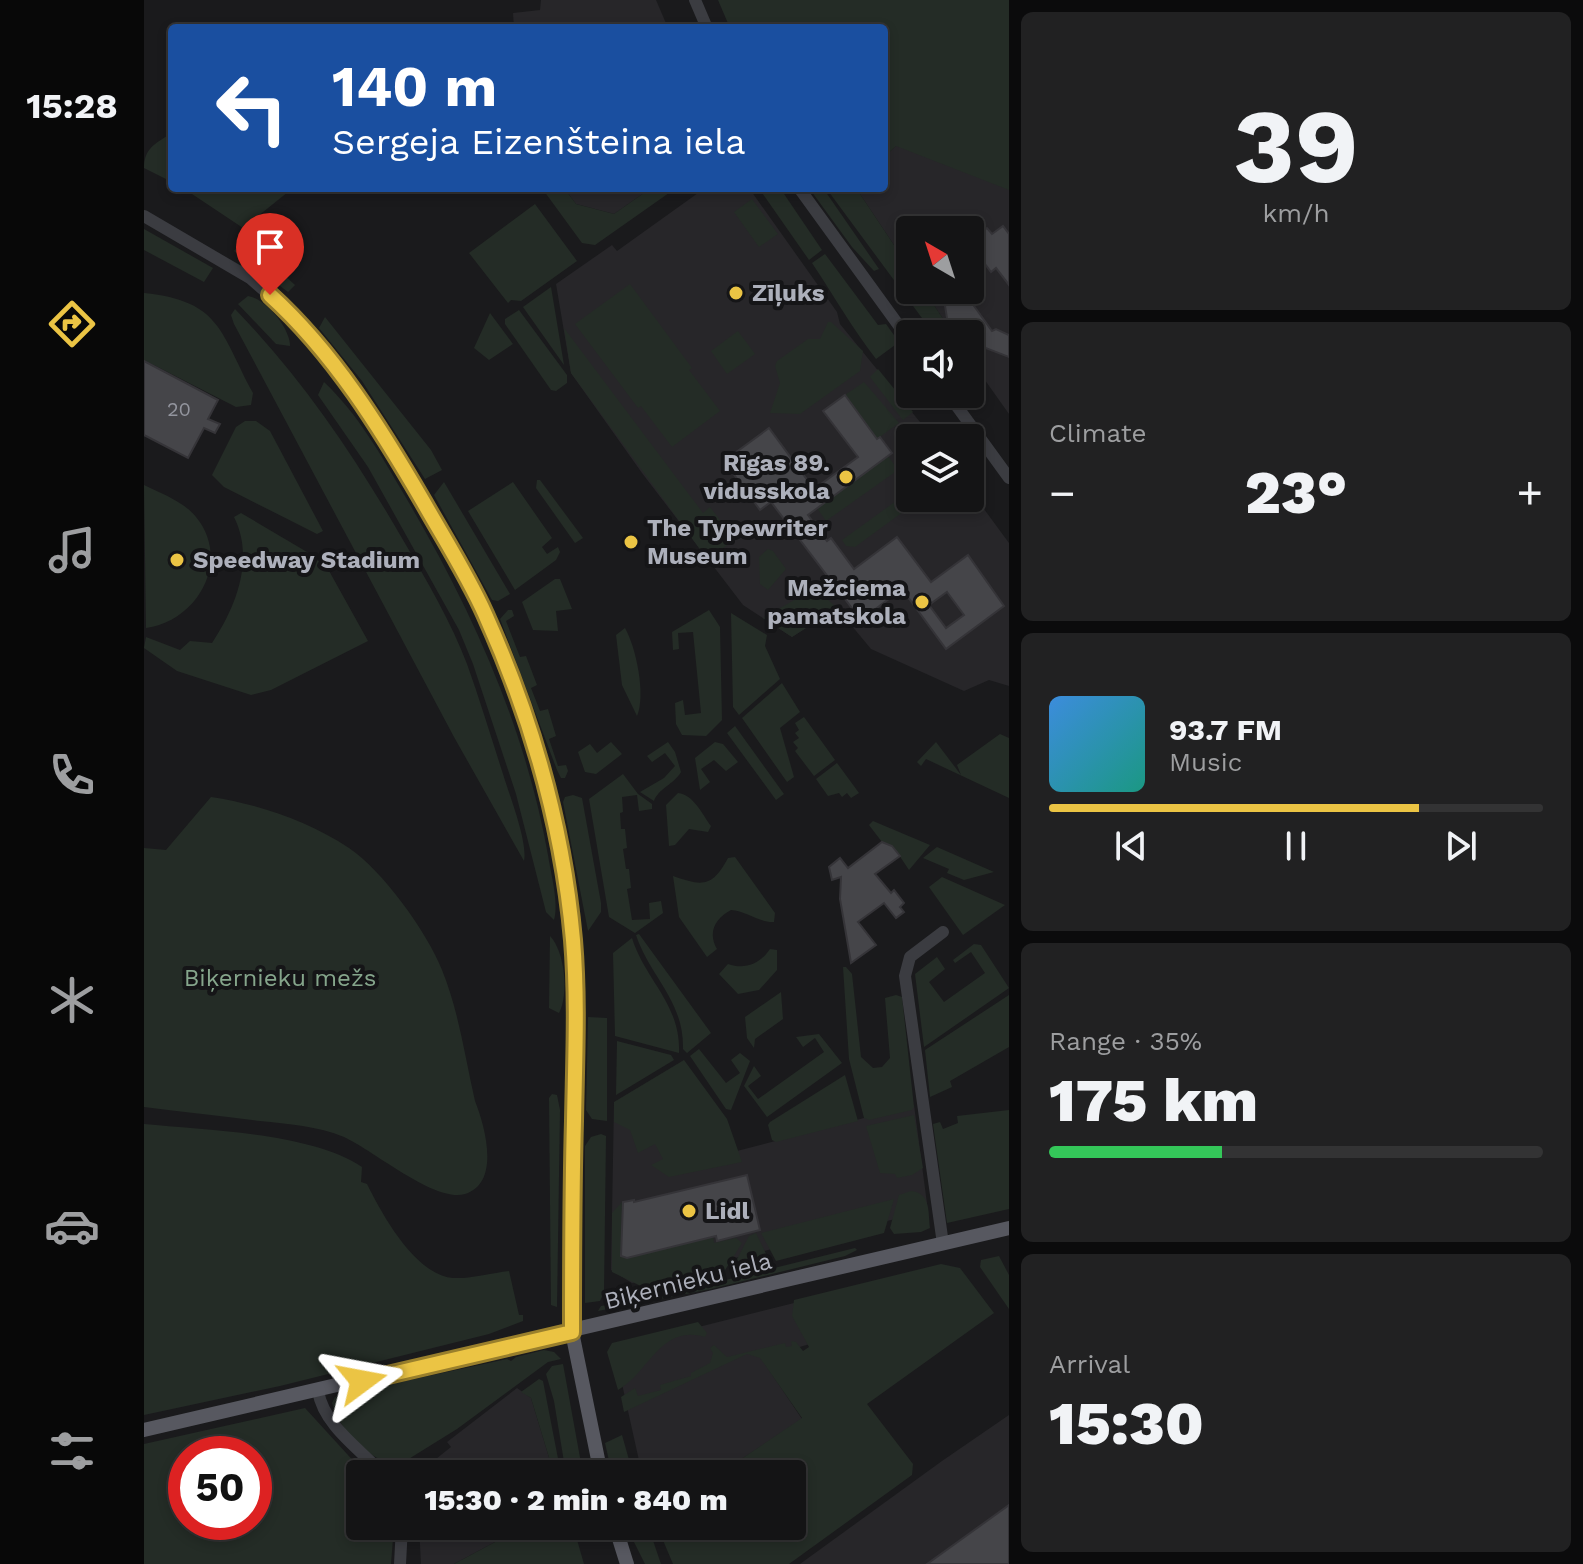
<!DOCTYPE html>
<meta charset="utf-8">
<style>
:root{--surface:#141415;--page:#212122;--text:#f1f3f6;--muted:#9d9ea0;--line:#333334;--accent:#ebc444}
body{margin:0;font-family:"Work Sans",sans-serif;background:var(--page);color:var(--text);height:100vh;display:flex;flex-direction:column;font-size:30px;white-space:nowrap}
*{box-sizing:border-box;margin:0}
p{font-size:26px;color:var(--muted)}
.icon{flex:none;width:44px;height:44px;fill:none;stroke:currentColor;stroke-width:2;stroke-linecap:round;stroke-linejoin:round}
.map{position:relative;flex:1;overflow:hidden}
.sheet{display:flex;flex-direction:column;gap:12px;padding:12px;background:#0b0b0c;width:574px}
.sheet>*{flex:none}
.guide{position:absolute;left:24px;top:24px;width:720px;height:168px;border-radius:8px;box-shadow:0 4px 12px #0003,0 0 0 2px var(--line);background:#1a4fa0;color:#fff;overflow:hidden}
.needle{width:52px;rotate:321deg}
.controls{position:absolute;left:752px;top:216px;display:grid;gap:16px}
.controls a{display:grid;place-items:center;width:88px;height:88px;border-radius:8px;background:var(--surface);box-shadow:0 4px 12px #0003,0 0 0 2px var(--line);font-size:40px}
.speed{position:absolute;left:24px;top:1436px;display:flex;gap:16px;font-size:40px;font-weight:700;text-align:center}
.speed>*{display:grid;place-content:center;width:104px;height:104px;border-radius:50%;background:var(--surface);box-shadow:0 4px 12px #0003,0 0 0 2px var(--line);line-height:1}
.speed .limit{border:12px solid #d22;background:#fff;color:#111}
.pin{position:absolute;display:grid;place-items:center;width:68px;height:68px;color:#fff;margin:-82px -34px;border-radius:50% 50% 50% 0;rotate:-45deg;box-shadow:0 0 8px #0007}
.pin .icon{rotate:45deg}
.me{position:absolute;width:88px;margin:-44px;rotate:77deg;stroke-linejoin:round;filter:drop-shadow(0 0 6px #0008)}
.turn{display:flex;align-items:center;gap:28px;height:168px;padding:0 32px;font-size:36px}
.turn .icon{width:104px;height:104px;stroke-width:2.5}
.turn b{display:block;font-size:56px;line-height:68px}
.big{font-size:60px;font-weight:800;line-height:1.1}
.sheet .card{flex:1;display:flex;flex-direction:column;justify-content:center;gap:12px;min-width:0;padding:0 28px;border-radius:12px;background:var(--page)}
.sheet .dial{align-items:center;gap:0}
.dial b{font-size:104px;line-height:1}
.song{display:flex;align-items:center;gap:24px}
.cover{width:96px;height:96px;border-radius:12px;background:linear-gradient(135deg,hsl(210 70% 55%),hsl(170 70% 35%))}
.played{height:8px;border-radius:4px;background:linear-gradient(90deg,var(--accent) 75%,var(--line) 75%)}
.keys{display:flex;justify-content:space-around;direction:ltr}
.heat{display:flex;justify-content:space-between;align-items:center;font-size:44px;direction:ltr}
.charge{height:12px;border-radius:6px;background:linear-gradient(90deg,#34c759 35%,var(--line) 0)}
.trip{position:absolute;left:202px;top:1460px;width:460px;height:80px;border-radius:8px;background:var(--surface);box-shadow:0 4px 12px #0003,0 0 0 2px var(--line);font-weight:800;line-height:80px;text-align:center}
main{display:flex;flex:1;min-height:0}
.tabs{display:flex;flex-direction:column;width:144px;justify-content:space-around;align-items:center;background:#080808;color:var(--muted)}
.tabs .icon{width:56px;height:56px}
.tabs .on{color:var(--accent)}
.tabs b{font-size:36px;color:var(--text)}
.map>svg:first-child{display:block}
.built{fill:#272629}
.green{fill:#242c26;fill-rule:evenodd}
.building{fill:#454549;stroke:#353438;stroke-width:2;fill-rule:evenodd}
.lines{fill:none;stroke-linecap:round;stroke-linejoin:round}
.minor{stroke:#3b3c41;stroke-width:12}
.major{stroke:#575860;stroke-width:14}
.route-casing{stroke:#997f2c;stroke-width:20}
.route{stroke:#ebc444;stroke-width:14}
.poi-dot{fill:#ebc444;stroke:#151517;stroke-width:3}
.labels{text-anchor:middle;stroke-width:8;stroke-linejoin:round;paint-order:stroke}
.number-label{font-size:20px;fill:#93959e}
.poi-label{font-size:24px;font-weight:bold;fill:#adb0bb;stroke:#151517;text-anchor:start}
.park-label{font-size:24px;fill:#85a58b;stroke:#151517}
.street-label{font-size:24px;fill:#adb0bb;stroke:#151517}
</style>
<main>
<nav class="tabs">
<b>15:28</b>
<svg class="icon on" aria-label="directions" viewBox="0 0 24 24"><path d="M12 3l9 9-9 9-9-9zM9 14v-3h6M13 9l2 2-2 2"/></svg>
<svg class="icon" aria-label="music" viewBox="0 0 24 24"><path d="M9 18V5l10-2v13"/><circle cx="6" cy="18" r="3"/><circle cx="16" cy="16" r="3"/></svg>
<svg class="icon" aria-label="phone" viewBox="0 0 24 24"><path d="M5 4h4l2 5-3 2q2 4 5 5l2-3 5 2v4C11 20 4 13 5 4z"/></svg>
<svg class="icon" aria-label="climate" viewBox="0 0 24 24"><path d="M12 3v18M4 7l16 10M4 17L20 7"/></svg>
<svg class="icon" aria-label="car" viewBox="0 0 24 24"><path d="M5 17H2v-5l4-1 3-4h7l3 4 3 1v5h-3M9 17h6M6 11h13"/><circle cx="7" cy="17" r="2"/><circle cx="17" cy="17" r="2"/></svg>
<svg class="icon" aria-label="filters" viewBox="0 0 24 24"><path d="M4 7h16M4 17h16"/><circle cx="9" cy="7" r="2"/><circle cx="15" cy="17" r="2"/></svg>
</nav>
<div class="map">
<svg width="865" height="1564" viewBox="0 0 865 1564">
<rect width="100%" height="100%" fill="#1a1a1c"/>
<g class="built">
<polygon points="397,0 512,0 524,28 370,28 369,13 396,10"/>
<polygon points="771,128 865,175 865,414 826,359 826,334 809,334 780,290 826,290 826,230 766,230 766,269 712,188 740,188 740,157"/>
<polygon points="420,188 507,188 470,214 432,204"/>
<polygon points="561,188 605,188 693,312 696,324 789,438 766,438 766,498 826,498 826,490 865,543 865,686 845,680 820,691 727,649 693,608 648,637 599,605 498,473 427,373 412,284 468,245 473,251"/>
<polygon points="488,1098 531,1167 770,1105 784,1211 488,1283 467,1270 470,1103"/>
<polygon points="654,1302 673,1342 617,1358 658,1419 575,1474 498,1474 478,1384 515,1337"/>
<polygon points="373,1388 387,1398 410,1474 273,1474 307,1447 303,1442"/>
<polygon points="865,1415 865,1564 656,1564 798,1461"/>
<polygon points="275,1526 381,1526 310,1564 277,1564"/>
</g>
<g class="green">
<polygon points="574,0 865,0 865,190 752,146 740,157 740,28 586,28"/>
<path d="M28 133V182L0 168C0 148 12 143 28 133Z"/>
<polygon points="39,188 149,188 99,228"/>
<polygon points="405,188 420,188 432,204 470,214 507,188 532,188 451,245 438,243 400,191"/>
<polygon points="619,188 636,188 678,250 665,260 616,190"/>
<polygon points="665,188 679,188 735,269 730,271 708,247"/>
<polygon points="682,188 712,188 766,269 766,290 780,290 809,334 789,333"/>
<polygon points="608,199 634,234 615,247 590,212"/>
<polygon points="391,204 433,261 377,301 367,300 364,303 325,253"/>
<polygon points="0,229 69,268 60,282 0,250"/>
<polygon points="100,238 151,285 144,292 90,251"/>
<path d="M681 254 734 325 742 324 752 338 751 345 732 359C708 328 690 296 668 263Z"/>
<polygon points="486,284 548,368 545,370 576,411 528,447 497,406 494,408 431,324"/>
<polygon points="407,287 420,365 379,307"/>
<path d="M0 293C77 301 76 332 109 393L107 405 92 407 0 360Z"/>
<path d="M104 296C122 299 146 328 146 346L132 344 94 304Z"/>
<path d="M91 309C160 380 213 460 262 545 284 583 307 622 323 664 336 700 347 737 359 774 365 794 384 842 380 861L310 737 90 324 87 315Z"/>
<polygon points="375,310 423,375 423,383 412,391 407,390 361,324 361,319"/>
<polygon points="346,313 369,344 345,360 330,348"/>
<polygon points="181,317 287,450 298,470 281,479 218,381 175,328"/>
<polygon points="684,322 687,322 719,351 716,371 656,414 626,413 636,383 631,366 633,361 664,339 676,339"/>
<polygon points="420,328 559,513 566,507 591,540 563,559 427,373"/>
<polygon points="594,331 611,354 583,374 567,351"/>
<polygon points="734,369 769,412 759,420 726,377"/>
<path d="M180 382C214 414 237 455 261 496 327 608 381 726 404 855 407 875 415 902 410 920L402 912 372 794 329 664 315 630 224 467 174 395Z"/>
<polygon points="720,382 755,423 730,441 728,432 701,395"/>
<polygon points="101,421 112,421 126,431 179,531 173,534 80,487 68,475 92,427"/>
<polygon points="744,456 754,470 682,521 673,508"/>
<polygon points="393,480 396,480 439,538 431,543 392,488"/>
<polygon points="300,482 366,594 354,601 348,600 290,495"/>
<polygon points="369,482 408,538 398,547 403,554 414,547 416,552 412,560 371,590 324,511"/>
<path d="M0 485C18 494 39 501 52 517 88 561 53 621 2 628Z"/>
<polygon points="766,491 766,498 778,498 711,547 702,546 698,540"/>
<path d="M97 513 163 552 184 569 224 641 127 690 107 695 33 671 0 648 2 637 36 650 46 641 68 643C92 607 111 559 90 517Z"/>
<polygon points="624,549 629,551 642,569 624,590 616,584 615,557"/>
<polygon points="411,579 416,579 428,609 412,611 414,631 389,630 378,602"/>
<polygon points="671,588 693,608 648,637 619,618"/>
<polygon points="364,610 368,610 370,616 362,621 376,657 382,656 393,685 387,688 396,711 404,709 412,736 405,739 414,766 422,765 424,771 421,778 417,778 413,770 356,619"/>
<polygon points="565,610 576,627 578,720 562,736 538,735 532,724 531,703 539,700 541,715 557,713 549,632 534,633 535,649 529,650 528,632"/>
<polygon points="587,613 623,635 621,646 636,679 595,715 589,707"/>
<path d="M481 628C492 647 502 695 493 716L478 685 472 635Z"/>
<polygon points="638,683 656,712 636,728 650,777 643,782 598,718"/>
<polygon points="660,717 691,760 670,776 651,751 654,748 649,742 655,738 651,733 655,730 651,723"/>
<polygon points="591,726 640,794 632,800 583,733"/>
<polygon points="856,734 865,738 865,798 782,759 777,766 773,762 792,742 817,775 813,765"/>
<polygon points="467,742 478,754 452,774 441,772 434,752 446,744 453,753"/>
<path d="M524 742 531 752 537 772C530 784 514 789 510 801L496 792 520 778 531 766 521 753 508 762 503 756Z"/>
<polygon points="571,742 579,744 594,762 582,771 570,760 557,769 566,782 556,790 551,758"/>
<polygon points="693,763 715,793 707,798 703,793 698,797 695,793 684,796 672,779"/>
<polygon points="479,774 494,794 508,804 508,809 495,811 493,795 478,797 479,812 476,813 477,829 481,829 483,848 479,849 482,869 485,869 487,888 483,889 488,920 506,919 505,903 517,901 519,913 491,933 465,917 445,799"/>
<path d="M534 793C550 795 558 814 567 826L564 832 545 829 531 845 525 846 522 805Z"/>
<polygon points="429,795 438,798 457,903 457,912 444,931 419,802 421,797"/>
<path d="M67 797C114 804 164 821 205 848 239 871 283 932 298 970 315 1012 321 1057 331 1101 341 1126 357 1183 321 1194 291 1203 229 1150 200 1137 174 1126 144 1124 116 1121 77 1116 39 1112 0 1107V848L22 850Z"/>
<polygon points="729,821 786,845 765,870 749,846 738,842 725,825"/>
<polygon points="793,847 850,872 820,880 803,873 805,869 779,858"/>
<path d="M591 857 631 913 630 922C616 923 602 911 587 910 572 918 563 932 573 949L563 957 535 917 529 876C558 886 568 888 584 858Z"/>
<polygon points="798,877 861,905 819,935 785,887"/>
<path d="M495 934 567 1033 543 1053 539 1049C540 1000 506 977 492 935Z"/>
<path d="M406 936C421 952 425 994 415 1013L405 1008Z"/>
<path d="M488 938C501 980 537 1004 535 1053L471 1036 469 953Z"/>
<polygon points="830,944 837,945 865,988 780,1047 771,974 793,957 801,969 785,982 800,1002 841,973 827,952 811,963 809,960"/>
<path d="M626 949 633 950V970L615 990 594 994 575 974 584 964C601 970 616 964 626 949Z"/>
<polygon points="699,967 702,967 708,974 717,1057 729,1068 738,1067 746,1058 741,998 752,995 758,997 770,1107 768,1110 725,1120 720,1118 705,1059"/>
<polygon points="637,992 639,1019 611,1039 610,1048 603,1038 601,1017"/>
<polygon points="865,995 865,1047 806,1081 808,1087 786,1097 781,1050"/>
<polygon points="444,1017 463,1018 463,1121 448,1119 442,1110"/>
<polygon points="675,1034 698,1063 623,1117 600,1086 610,1066 617,1076 604,1086 614,1099 680,1052 671,1038 659,1047 652,1037"/>
<polygon points="473,1041 527,1055 530,1060 472,1095"/>
<polygon points="555,1049 582,1083 596,1073 587,1060 596,1053 606,1061 587,1110 582,1109 546,1056"/>
<polygon points="540,1060 583,1119 598,1162 525,1177 507,1165 519,1159 511,1144 494,1153 486,1130 470,1122 470,1102"/>
<polygon points="701,1075 714,1121 632,1142 628,1140 624,1125 626,1122"/>
<polygon points="408,1094 413,1095 416,1110 413,1307 407,1305 405,1098"/>
<polygon points="865,1110 865,1209 803,1223 789,1124 796,1122 799,1129 814,1123 813,1116"/>
<polygon points="770,1115 779,1168 768,1175 753,1178 751,1174 736,1173 722,1126"/>
<path d="M0 1124C62 1130 168 1133 218 1167L217 1182 223 1184C238 1214 271 1275 309 1278 327 1279 347 1273 365 1271L375 1315H379V1321L345 1334 136 1386 0 1415Z"/>
<polygon points="457,1134 462,1136 460,1292 456,1301 441,1303 441,1146 447,1137"/>
<path d="M767 1191C787 1193 784 1212 786 1228L777 1232 750 1234 746 1228 755 1195Z"/>
<polygon points="750,1199 740,1233 632,1261 617,1233"/>
<polygon points="478,1202 477,1255 483,1258 569,1237 570,1243 592,1238 598,1243 578,1275 507,1291 468,1272 468,1213"/>
<polygon points="612,1233 626,1262 590,1272 589,1267 605,1236"/>
<polygon points="711,1248 713,1250 701,1256 567,1289 454,1311 457,1306 525,1294"/>
<polygon points="855,1256 865,1275 865,1309 836,1267 837,1260"/>
<polygon points="797,1264 816,1268 850,1313 723,1404 769,1464 768,1475 645,1564 529,1564 513,1526 648,1526 648,1474 575,1474 658,1418 616,1358 603,1354 480,1412 477,1397 491,1388 494,1396 517,1390 516,1385 547,1376 547,1373 566,1363 569,1353 566,1348 570,1345 583,1357 641,1343 642,1347 648,1346 647,1341 652,1342 659,1351 665,1347 648,1316 650,1300"/>
<path d="M554 1322 563 1333 561 1337C516 1324 505 1373 474 1390L463 1352 468 1343Z"/>
<path d="M400 1350 410 1352 417 1359 404 1362 313 1429 255 1465C227 1463 195 1430 188 1403L191 1397 201 1394 363 1359 367 1361 372 1357Z"/>
<polygon points="419,1364 439,1474 422,1474 410,1401 402,1374 408,1366"/>
<polygon points="395,1379 399,1381 417,1474 410,1474 387,1398 377,1392"/>
<path d="M161 1408 214 1466 208 1488 216 1497V1526H250L247 1564H0V1444ZM42 1454H110V1522H42Z"/>
<polygon points="478,1435 489,1474 468,1474 461,1443"/>
<polygon points="381,1526 429,1526 440,1564 310,1564"/>
<polygon points="482,1526 504,1526 517,1564 501,1564"/>
</g>
<g class="building">
<polygon points="833,224 839,231 843,228 848,234 859,226 865,234 865,285 852,268 847,272 826,244 826,229"/>
<polygon points="820,292 848,331 852,329 865,335 865,357 834,345 826,346 826,334 815,334 803,318 801,306"/>
<polygon points="0,361 74,400 64,419 76,424 71,433 60,428 44,458 0,435"/>
<path d="M701 395 733 439 736 437 748 453 664 515 683 541 687 538 710 569 753 537 787 582 824 555 860 606 802 649 758 589 717 620 627 502 616 510 580 461 625 428 670 489 714 457 679 411ZM803 592 820 615 802 628 785 605Z"/>
<polygon points="738,842 748,846 756,856 731,874 747,893 750,890 760,903 756,907 760,912 752,918 740,903 714,922 732,945 707,963 696,899 697,877 688,880 685,867 696,858 704,868"/>
<polygon points="603,1175 616,1230 573,1241 572,1236 483,1258 477,1256 479,1202 490,1200 490,1202"/>
<polygon points="865,1505 865,1564 783,1564"/>
</g>
<g class="lines">
<g class="minor">
<polyline points="551,0 563,28"/>
<polyline points="655,188 766,341"/>
<polyline points="0,216 106,278 137,305 185,359 247,449 321,574 358,656 404,794 421,883 429,940 432,1015 428,1332"/>
<polyline points="804,394 865,478"/>
<polyline points="799,1244 761,976 766,957 799,932"/>
<path d="M174 1391C180 1426 216 1449 239 1474"/>
<polyline points="256,1564 258,1526"/>
</g>
<g class="major">
<polyline points="428,1332 457,1474"/>
<polyline points="0,1430 865,1228"/>
<polyline points="471,1526 483,1564"/>
</g>
</g>
<g class="lines">
<g class="route-casing">
<path id="route" d="M126 295C190 353 237 429 280 503 301 540 324 576 341 614 387 716 419 828 429 940 434 1000 431 1060 430 1121 428 1191 428 1262 428 1332L218 1381"/>
</g>
<use href="#route" class="route"/>
</g>
<g class="poi-dot">
<circle cx="592" cy="293" r="8"/>
<circle cx="702" cy="477" r="8"/>
<circle cx="487" cy="542" r="8"/>
<circle cx="33" cy="560" r="8"/>
<circle cx="778" cy="602" r="8"/>
<circle cx="545" cy="1211" r="8"/>
</g>
<g class="labels">
<g class="number-label">
<text x="35" y="416">20</text>
</g>
<g class="poi-label">
<text x="608" y="301">Zīļuks</text>
<text x="686" y="471" text-anchor="end">Rīgas 89.<tspan x="686" dy="28">vidusskola</tspan></text>
<text x="503" y="536">The Typewriter<tspan x="503" dy="28">Museum</tspan></text>
<text x="49" y="568">Speedway Stadium</text>
<text x="762" y="596" text-anchor="end">Mežciema<tspan x="762" dy="28">pamatskola</tspan></text>
<text x="561" y="1219">Lidl</text>
</g>
<g class="park-label">
<text x="136" y="986">Biķernieku mežs</text>
</g>
<g class="street-label">
<text transform="translate(544 1281) rotate(-14)" y="8">Biķernieku iela</text>
</g>
</g>
</svg>
<div class="controls">
<a><svg class="needle" viewBox="-14 -14 28 28"><path d="M0-13l5 13h-10z" fill="#e53935"/><path d="M0 13l5-13h-10z" fill="#9d9ea0"/></svg></a>
<a><svg class="icon" aria-label="sound" viewBox="0 0 24 24"><path d="M4 9h4l5-4v14l-5-4H4zM17 9q2 3 0 6"/></svg></a>
<a><svg class="icon" aria-label="layers" viewBox="0 0 24 24"><path d="M12 4l9 5-9 5-9-5zM3 14l9 5 9-5"/></svg></a>
</div>
<div class="speed"><div class="limit">50</div></div>
<div class="pin" style="left:126px;top:295px;background:#d93025"><svg class="icon" aria-label="arrive" viewBox="0 0 24 24"><path d="M6 21V4h12l-3 4 3 4H6"/></svg></div>
<svg class="me" style="left:218px;top:1381px" viewBox="-20 -20 40 40"><path d="M0-17L14 15 0 8-14 15z" fill="#ebc444" stroke="#fff" stroke-width="4"/></svg>
<div class="trip">15:30 · 2 min · 840 m</div>
<div class="guide">
<div class="turn"><svg class="icon" aria-label="left" viewBox="0 0 24 24"><path d="M17 20v-9H6M10 6l-5 5 5 5"/></svg><div><b>140 m</b>Sergeja Eizenšteina iela</div></div>
</div>
</div>
<section class="sheet">
<div class="card dial"><b>39</b><p>km/h</p></div>
<div class="card"><p>Climate</p>
<div class="heat"><a>−</a><b class="big">23°</b><a>+</a></div>
</div>
<div class="card">
<div class="song"><i class="cover"></i><div><b>93.7 FM</b><p>Music</p></div></div>
<div class="played"></div>
<div class="keys"><svg class="icon" aria-label="previous" viewBox="0 0 24 24"><path d="M18 5L8 12l10 7zM5 5v14"/></svg><svg class="icon" aria-label="pause" viewBox="0 0 24 24"><path d="M8 5v14M16 5v14"/></svg><svg class="icon" aria-label="next" viewBox="0 0 24 24"><path d="M6 5l10 7-10 7zM19 5v14"/></svg></div>
</div>
<div class="card"><p>Range · 35%</p><b class="big">175 km</b><div class="charge"></div></div>
<div class="card"><p>Arrival</p><b class="big">15:30</b></div>
</section>
</main>
